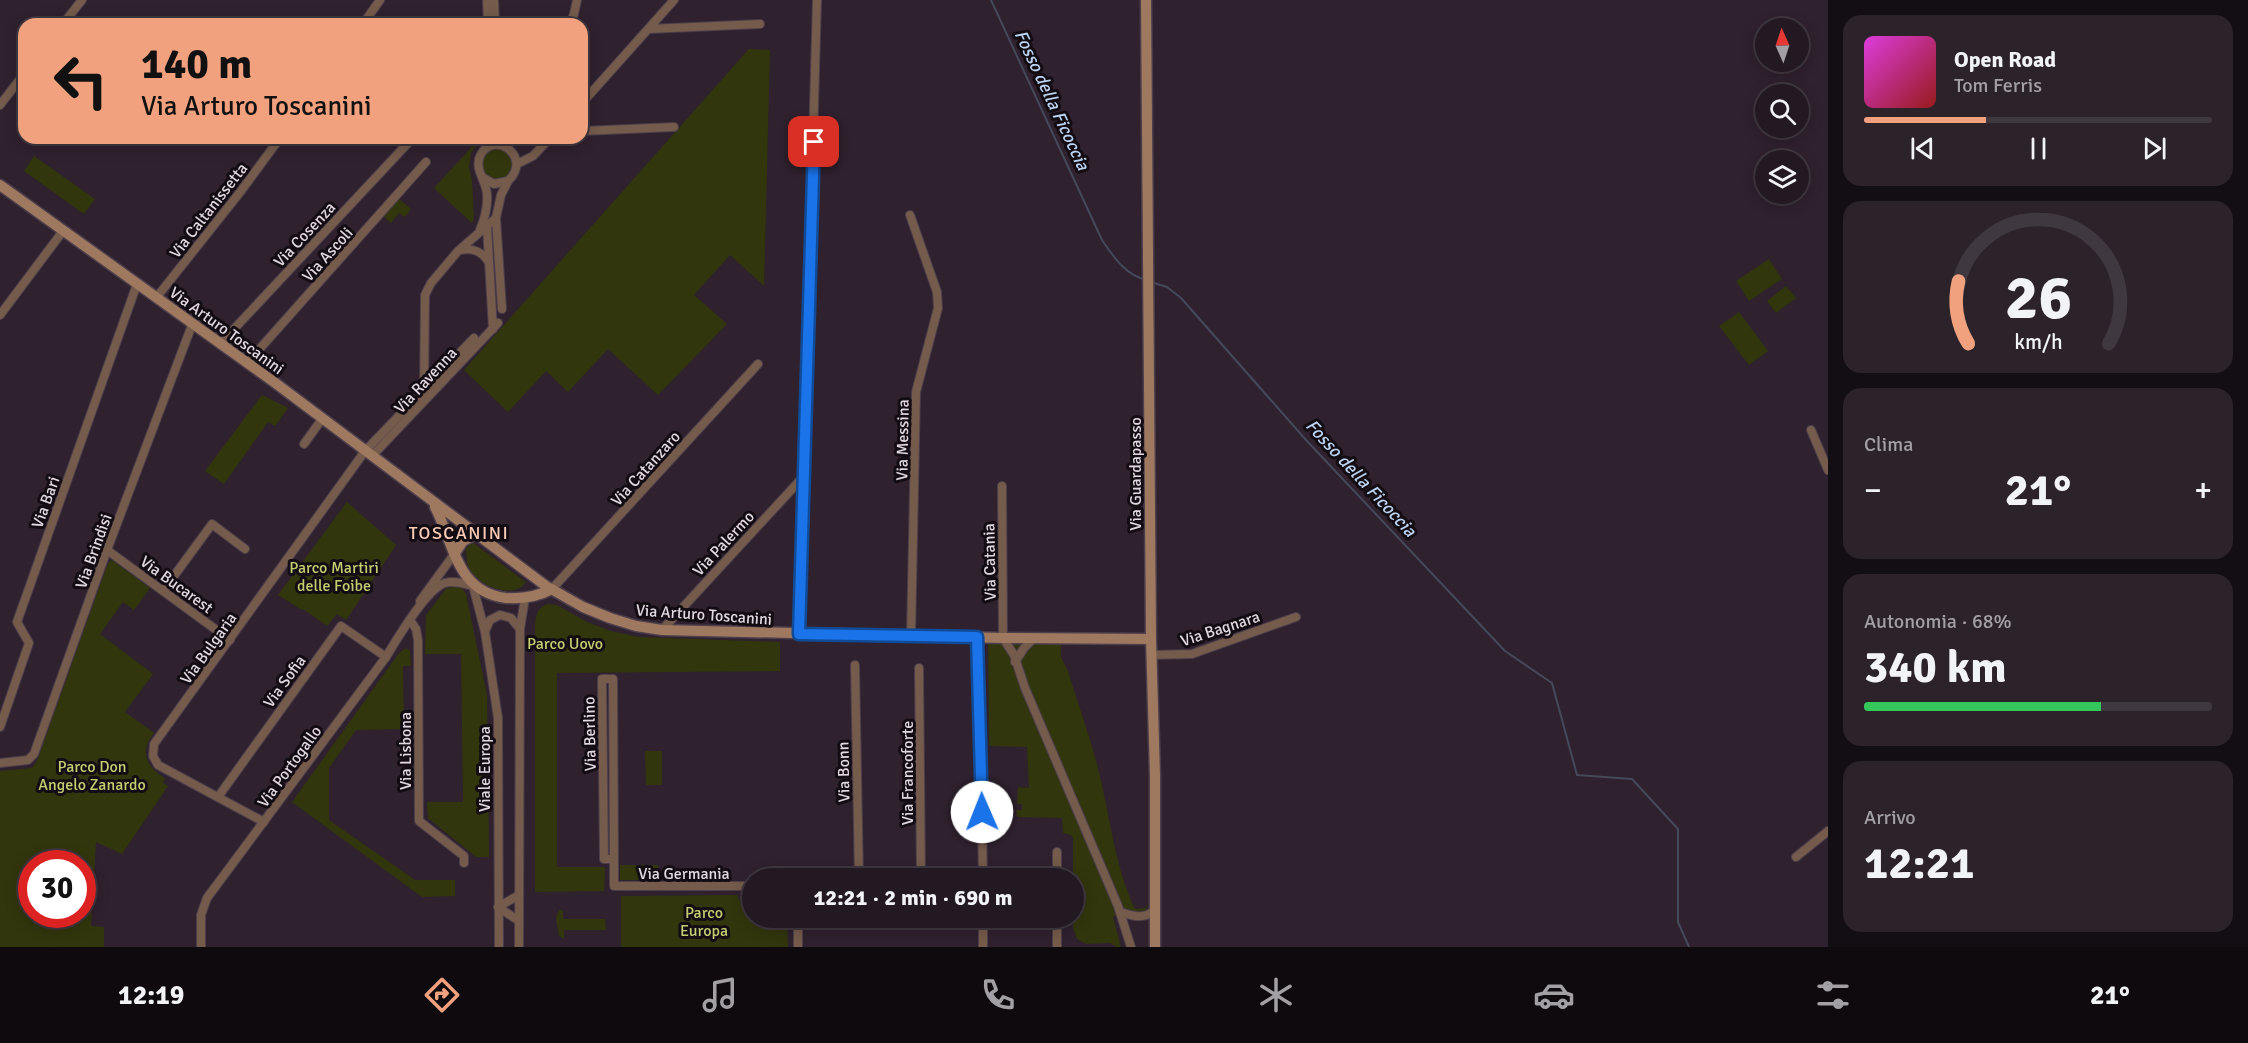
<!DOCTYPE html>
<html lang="it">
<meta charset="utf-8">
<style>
:root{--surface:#231922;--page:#2b222a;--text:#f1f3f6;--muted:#a3a0a5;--line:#403840;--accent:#f1a17d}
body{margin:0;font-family:Signika,sans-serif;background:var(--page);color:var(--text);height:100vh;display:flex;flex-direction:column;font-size:22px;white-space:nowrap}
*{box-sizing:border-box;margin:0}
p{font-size:20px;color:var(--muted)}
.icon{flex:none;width:33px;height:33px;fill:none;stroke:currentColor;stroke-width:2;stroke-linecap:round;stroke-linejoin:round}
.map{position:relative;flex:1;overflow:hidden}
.sheet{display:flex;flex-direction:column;gap:15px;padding:15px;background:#130e13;width:420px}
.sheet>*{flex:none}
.hud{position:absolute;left:18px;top:18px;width:570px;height:126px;border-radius:18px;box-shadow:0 3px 15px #0003,0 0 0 2px var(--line);background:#f1a17d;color:#111;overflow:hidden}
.needle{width:39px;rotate:357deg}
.controls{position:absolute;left:1755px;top:18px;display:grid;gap:12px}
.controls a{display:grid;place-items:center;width:54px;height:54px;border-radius:50%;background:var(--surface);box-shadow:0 3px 15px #0003,0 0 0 2px var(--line);font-size:30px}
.speed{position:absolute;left:18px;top:850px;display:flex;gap:12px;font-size:30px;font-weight:700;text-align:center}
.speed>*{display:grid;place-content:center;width:78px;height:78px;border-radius:50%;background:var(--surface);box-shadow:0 3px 15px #0003,0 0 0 2px var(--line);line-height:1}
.speed .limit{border:9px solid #d22;background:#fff;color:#111}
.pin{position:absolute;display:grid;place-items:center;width:51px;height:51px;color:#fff;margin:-26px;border-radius:12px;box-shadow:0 3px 9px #0006}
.me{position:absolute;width:66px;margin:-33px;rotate:359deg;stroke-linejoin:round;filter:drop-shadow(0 0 4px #0008)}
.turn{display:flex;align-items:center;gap:21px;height:126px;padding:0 24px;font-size:27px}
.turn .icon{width:78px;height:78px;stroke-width:2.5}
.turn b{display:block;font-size:42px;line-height:51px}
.big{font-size:45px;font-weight:700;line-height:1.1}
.sheet .widget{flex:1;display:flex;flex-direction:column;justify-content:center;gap:9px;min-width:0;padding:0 21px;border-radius:18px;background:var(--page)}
.sheet .dial{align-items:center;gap:0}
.dial svg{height:156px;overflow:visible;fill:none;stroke:var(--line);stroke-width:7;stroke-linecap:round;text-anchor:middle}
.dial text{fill:var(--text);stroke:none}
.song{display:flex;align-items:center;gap:18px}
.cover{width:72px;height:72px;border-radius:9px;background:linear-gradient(135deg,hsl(300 70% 55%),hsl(0 70% 35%))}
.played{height:6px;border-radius:3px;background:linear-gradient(90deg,var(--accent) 35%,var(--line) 35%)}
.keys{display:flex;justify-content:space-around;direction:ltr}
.heat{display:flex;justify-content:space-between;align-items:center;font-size:33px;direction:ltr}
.charge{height:9px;border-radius:4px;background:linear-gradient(90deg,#34c759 68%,var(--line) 0)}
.trip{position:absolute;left:742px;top:868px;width:342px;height:60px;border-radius:30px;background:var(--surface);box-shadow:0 3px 15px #0003,0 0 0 2px var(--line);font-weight:700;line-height:60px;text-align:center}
.tab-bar{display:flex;height:96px;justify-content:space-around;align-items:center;background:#0e0a0e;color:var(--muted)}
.tab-bar .icon{width:42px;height:42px}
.tab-bar .on{color:var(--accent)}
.tab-bar b{font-size:27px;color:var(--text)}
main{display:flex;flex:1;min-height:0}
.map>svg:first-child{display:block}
.green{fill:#32360c;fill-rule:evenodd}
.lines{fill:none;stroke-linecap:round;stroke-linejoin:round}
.stream{stroke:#44495b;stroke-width:2}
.street-casing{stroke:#4c3e4b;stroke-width:10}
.secondary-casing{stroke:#4c3e4b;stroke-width:13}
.street{stroke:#745b4b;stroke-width:8}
.secondary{stroke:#9f795f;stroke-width:10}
.route-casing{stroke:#114b97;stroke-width:15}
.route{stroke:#1a73e8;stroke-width:10}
.labels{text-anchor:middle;stroke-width:6;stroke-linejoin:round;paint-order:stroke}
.street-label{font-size:16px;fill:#e2d8e1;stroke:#130d13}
.park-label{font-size:16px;fill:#c3cf70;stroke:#130d13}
.water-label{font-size:18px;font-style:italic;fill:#bcd3f1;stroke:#130d13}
.neighbourhood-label{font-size:18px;letter-spacing:1.5px;fill:#f9cbb6;stroke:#130d13}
</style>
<main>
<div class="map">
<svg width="1828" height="947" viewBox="0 0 1828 947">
<rect width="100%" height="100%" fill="#2f212e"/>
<g class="green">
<polygon points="749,49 770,50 764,286 730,255 694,295 727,324 658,395 608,349 568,392 546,371 508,412 464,370"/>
<polygon points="480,138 479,142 471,153 469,167 472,180 474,219 472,223 434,188"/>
<circle cx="497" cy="164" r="16"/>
<polygon points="34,156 95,199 84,214 24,171"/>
<polygon points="398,198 411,209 405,217 399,213 391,223 382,215"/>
<polygon points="1769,259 1782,279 1749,301 1736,281"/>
<polygon points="1786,286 1796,298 1776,313 1767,301"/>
<polygon points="1739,312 1768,351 1749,365 1719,326"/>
<polygon points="262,395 288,408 275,426 268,422 224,484 205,471"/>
<polygon points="347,502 396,545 346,620 337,614 327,626 303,609 302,610 278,595"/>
<path d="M472 542 526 582C514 601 477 585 469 568 466 562 467 555 466 549Z"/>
<path d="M112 560 150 588 134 610 123 602 100 634 153 674 125 712 154 733C139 751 146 767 165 778L163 783 168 786 122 854 96 842 91 926 104 927V947H0V771L32 768 37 761 108 563ZM32 864H82V915H32Z"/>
<polygon points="454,586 462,588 466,594 487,695 489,857 476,857 428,818 427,802 463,802 461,654 425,654 426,615 446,589"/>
<path d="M547 604 557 605 587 622 611 631 638 637 780 642V671L557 673V867H605L604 891 535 892V625C536 615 537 608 547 604Z"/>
<path d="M992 642H1061V657L1068 671C1079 708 1093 744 1101 781 1111 824 1116 869 1135 909L1145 908 1148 903 1146 910 1137 912 1127 910 1113 917 1121 947H1116L1110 943 1086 944 1077 939 1073 928V838L1071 835 1063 833 1062 818 1017 817 1016 810H1022V804H1017L1018 787 1029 788 1027 747 989 746 988 644Z"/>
<polygon points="406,648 410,651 411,666 403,666 404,729 356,730 329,768 329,820 415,880 455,880 455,896 422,897 292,802 399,653"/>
<polygon points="645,751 662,751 662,785 646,785"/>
<rect x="620" y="865" width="38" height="15"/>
<polygon points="738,895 739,900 743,904 753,903 753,918 787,918 788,947 621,947 621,896"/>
<polygon points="559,910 563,910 563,919 605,919 606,930 564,930 564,938 562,938 559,936 556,918"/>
</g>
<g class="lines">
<g class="stream">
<path d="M991 0 1102 240C1114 257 1124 274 1146 280"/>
<polyline points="1151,282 1167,287 1181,298 1306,440 1505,651 1552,683 1577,775 1632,779 1678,829 1678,922 1689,947"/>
</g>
<g class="street-casing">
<g id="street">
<polyline points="487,0 488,24"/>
<polyline points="494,0 495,24"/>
<polyline points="63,24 82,0"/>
<polyline points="363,24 380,0"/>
<polyline points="570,24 574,14 577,0"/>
<polyline points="649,29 760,24"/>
<polyline points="582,103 674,0"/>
<polyline points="0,105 24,74"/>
<polyline points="582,131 674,127"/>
<polyline points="517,164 533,156 550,138"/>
<polyline points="910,215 937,292 938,308 916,392 911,636"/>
<polyline points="496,218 502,309"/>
<polyline points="487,227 493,329"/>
<path d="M480 230C485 218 488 206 487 194 486 180 473 168 481 154 496 130 533 158 508 181L494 184 482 177"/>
<path d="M460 250C472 248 481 250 488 261"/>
<polyline points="156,298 241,191 280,138"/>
<polyline points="0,315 63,231"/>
<polyline points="220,344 408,143"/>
<polyline points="247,363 426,162"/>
<polyline points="424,391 425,295 431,283 458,251 496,218 501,195 508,181"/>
<polyline points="1811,430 1828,470"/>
<polyline points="304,444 322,419"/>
<polyline points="372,456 498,323"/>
<polyline points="1002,486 1003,638 1014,655 1025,688 1118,906 1131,947"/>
<polyline points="107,550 230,640"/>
<polyline points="552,589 758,364"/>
<polyline points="163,591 212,524 245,549"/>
<polyline points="420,601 455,553"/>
<polyline points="410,620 416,629 418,640 419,821 464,856 464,863"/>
<polyline points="662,630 805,475"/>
<polyline points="485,631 490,620 500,615 511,618 520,629"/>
<polyline points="799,634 817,0"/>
<polyline points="977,637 979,654 983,879"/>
<polyline points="1151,655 1192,654 1296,617"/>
<polyline points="1015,662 1024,648 1034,638"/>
<polyline points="855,665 859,879"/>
<polyline points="919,668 921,879"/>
<polygon points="602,679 613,679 614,859 604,859"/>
<polyline points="0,727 29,643 17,622 137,284"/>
<polyline points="0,763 28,760 34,754 107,550 192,325"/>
<polyline points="218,797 341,626 386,657"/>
<polyline points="264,822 158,765 153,756 154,744 365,451 474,338"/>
<polyline points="1796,857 1828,831"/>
<polyline points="614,859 614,886 753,886"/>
<polyline points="1057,879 1057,852"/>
<path d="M1120 912C1133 916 1144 920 1155 910"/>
<polyline points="798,918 798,947"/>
<polyline points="983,918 983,947"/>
<polyline points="1057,918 1057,947"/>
<polyline points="519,921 498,907 519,895"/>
<path d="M201 947V915L207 898 386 657C397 639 426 589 445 583 454 580 464 584 473 586L485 632 498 718 499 947"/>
<polyline points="519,947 520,629 525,598"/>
</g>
</g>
<g class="secondary-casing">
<g id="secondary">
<polyline points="1146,0 1151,639 1155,775 1155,947"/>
<polyline points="0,185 274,382 546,586 583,607 610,618 636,626 662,630 1003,638 1151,639"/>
<path d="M435 507C454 543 456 592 506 598 522 599 537 597 552 589"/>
<polyline points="455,553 463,541 476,534"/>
</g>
</g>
<use href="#street" class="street"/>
<use href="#secondary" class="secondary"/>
</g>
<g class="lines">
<g class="route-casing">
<polyline id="route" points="814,142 799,634 977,637 982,812"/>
</g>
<use href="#route" class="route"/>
</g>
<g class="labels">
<g class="street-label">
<text transform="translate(208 210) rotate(-52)" y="6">Via Caltanissetta</text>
<text transform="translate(304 234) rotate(-47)" y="6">Via Cosenza</text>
<text transform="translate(327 254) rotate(-48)" y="6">Via Ascoli</text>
<text transform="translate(227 330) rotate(36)" y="6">Via Arturo Toscanini</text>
<text transform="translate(425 380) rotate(-47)" y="6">Via Ravenna</text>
<text transform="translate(902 440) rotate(-89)" y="6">Via Messina</text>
<text transform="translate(645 468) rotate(-48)" y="6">Via Catanzaro</text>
<text transform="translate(1135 474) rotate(-90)" y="6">Via Guardapasso</text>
<text transform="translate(45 502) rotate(-70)" y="6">Via Bari</text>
<text transform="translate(723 543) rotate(-47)" y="6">Via Palermo</text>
<text transform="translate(93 551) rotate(-70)" y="6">Via Brindisi</text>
<text transform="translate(989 562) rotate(-91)" y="6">Via Catania</text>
<text transform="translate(177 584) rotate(36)" y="6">Via Bucarest</text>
<text transform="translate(704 614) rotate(4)" y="6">Via Arturo Toscanini</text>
<text transform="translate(1220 628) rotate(-18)" y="6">Via Bagnara</text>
<text transform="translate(208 648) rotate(-54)" y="6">Via Bulgaria</text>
<text transform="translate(284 681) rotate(-54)" y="6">Via Sofia</text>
<text transform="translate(589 734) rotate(-91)" y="6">Via Berlino</text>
<text transform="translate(405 751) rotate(-90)" y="6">Via Lisbona</text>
<text transform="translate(289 766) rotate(-54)" y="6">Via Portogallo</text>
<text transform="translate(484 769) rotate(-90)" y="6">Viale Europa</text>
<text transform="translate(843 772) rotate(-91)" y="6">Via Bonn</text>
<text transform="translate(907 773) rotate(-90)" y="6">Via Francoforte</text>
<text x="684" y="879">Via Germania</text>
</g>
<g class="park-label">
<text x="334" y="573">Parco Martiri<tspan x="334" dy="18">delle Foibe</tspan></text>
<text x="565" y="649">Parco Uovo</text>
<text x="92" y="772">Parco Don<tspan x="92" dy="18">Angelo Zanardo</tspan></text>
<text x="704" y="918">Parco<tspan x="704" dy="18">Europa</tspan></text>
</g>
<g class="water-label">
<text transform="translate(1052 100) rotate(65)" y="6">Fosso della Ficoccia</text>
<text transform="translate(1361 478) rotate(47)" y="6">Fosso della Ficoccia</text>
</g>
<g class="neighbourhood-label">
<text x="459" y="539">TOSCANINI</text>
</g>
</g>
</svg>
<div class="controls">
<a><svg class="needle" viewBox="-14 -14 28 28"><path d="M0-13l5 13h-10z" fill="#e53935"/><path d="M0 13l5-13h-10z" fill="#a3a0a5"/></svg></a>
<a><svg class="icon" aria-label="search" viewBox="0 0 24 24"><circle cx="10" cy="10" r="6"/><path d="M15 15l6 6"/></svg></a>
<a><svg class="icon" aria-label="layers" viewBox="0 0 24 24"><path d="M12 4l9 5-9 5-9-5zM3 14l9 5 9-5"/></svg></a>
</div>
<div class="speed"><div class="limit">30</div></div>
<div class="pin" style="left:814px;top:142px;background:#d93025"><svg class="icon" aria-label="arrive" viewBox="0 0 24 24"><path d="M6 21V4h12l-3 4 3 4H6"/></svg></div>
<svg class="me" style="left:982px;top:812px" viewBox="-20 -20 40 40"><circle r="19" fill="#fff"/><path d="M0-13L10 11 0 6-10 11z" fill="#1a73e8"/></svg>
<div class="trip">12:21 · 2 min · 690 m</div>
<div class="hud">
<div class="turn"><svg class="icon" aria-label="left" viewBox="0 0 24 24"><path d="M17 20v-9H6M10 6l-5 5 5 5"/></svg><div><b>140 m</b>Via Arturo Toscanini</div></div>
</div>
</div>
<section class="sheet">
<div class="widget">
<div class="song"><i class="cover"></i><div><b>Open Road</b><p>Tom Ferris</p></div></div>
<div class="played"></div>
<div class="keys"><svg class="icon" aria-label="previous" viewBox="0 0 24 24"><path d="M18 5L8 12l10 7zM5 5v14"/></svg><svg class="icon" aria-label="pause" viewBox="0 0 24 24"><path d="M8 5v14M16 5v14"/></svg><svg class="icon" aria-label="next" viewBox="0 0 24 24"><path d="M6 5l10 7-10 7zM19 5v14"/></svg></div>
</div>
<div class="widget dial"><svg viewBox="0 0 100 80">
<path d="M14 69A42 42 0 1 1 86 69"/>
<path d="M14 69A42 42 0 0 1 9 37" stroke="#f1a17d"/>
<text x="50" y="56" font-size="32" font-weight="700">26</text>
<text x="50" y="72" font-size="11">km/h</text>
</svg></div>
<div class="widget"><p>Clima</p>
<div class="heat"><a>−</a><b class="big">21°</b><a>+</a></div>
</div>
<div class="widget"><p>Autonomia · 68%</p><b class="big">340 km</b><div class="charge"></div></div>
<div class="widget"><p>Arrivo</p><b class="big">12:21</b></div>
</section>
</main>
<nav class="tab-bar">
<b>12:19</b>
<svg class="icon on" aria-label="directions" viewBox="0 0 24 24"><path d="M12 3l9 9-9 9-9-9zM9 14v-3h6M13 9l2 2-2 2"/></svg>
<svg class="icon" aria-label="music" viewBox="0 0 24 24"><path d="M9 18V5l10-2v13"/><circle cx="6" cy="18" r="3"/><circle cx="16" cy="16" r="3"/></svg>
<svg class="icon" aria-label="phone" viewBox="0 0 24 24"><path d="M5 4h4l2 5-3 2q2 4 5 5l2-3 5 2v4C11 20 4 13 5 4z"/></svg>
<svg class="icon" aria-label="climate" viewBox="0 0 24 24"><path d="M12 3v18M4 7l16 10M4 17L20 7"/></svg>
<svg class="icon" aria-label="car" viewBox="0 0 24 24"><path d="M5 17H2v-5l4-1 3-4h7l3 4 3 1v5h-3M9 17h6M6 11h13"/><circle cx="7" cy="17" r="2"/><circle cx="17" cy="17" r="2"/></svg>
<svg class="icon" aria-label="filters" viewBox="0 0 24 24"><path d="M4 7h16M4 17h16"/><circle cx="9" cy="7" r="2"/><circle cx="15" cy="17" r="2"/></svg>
<b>21°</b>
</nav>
